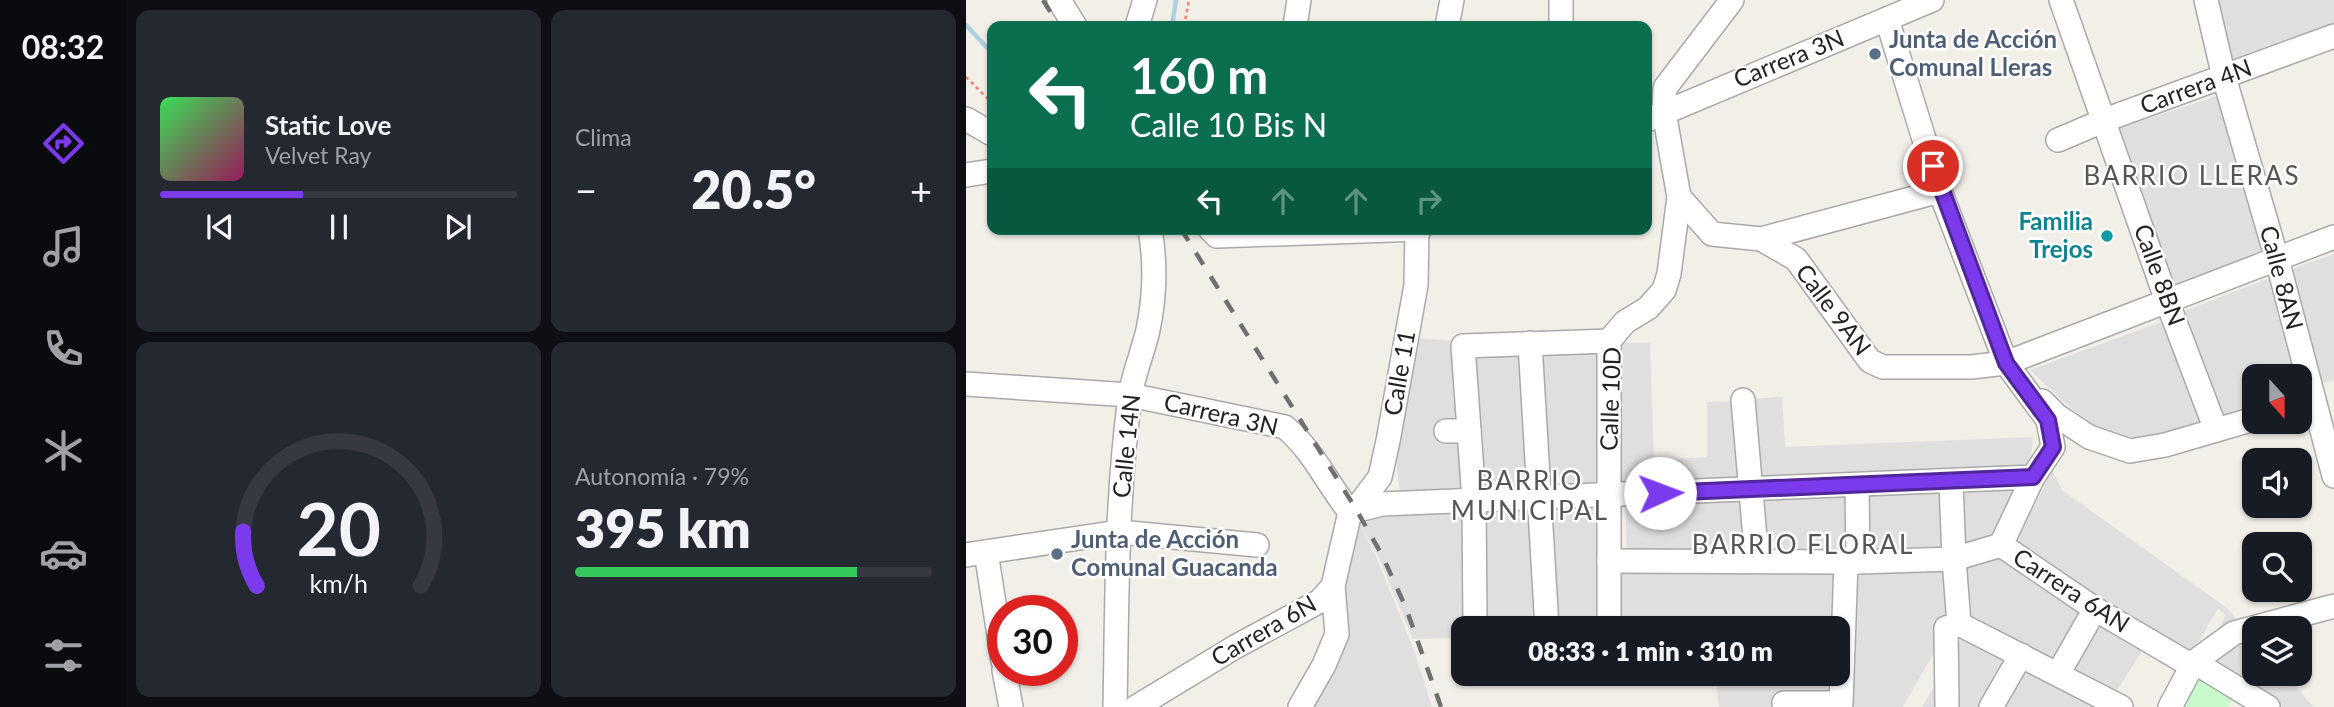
<!DOCTYPE html>
<html lang="es">
<meta charset="utf-8">
<style>
:root{--surface:#171b24;--page:#242831;--text:#f1f3f6;--muted:#9ea1a6;--line:#363941;--accent:#7c3aed}
body{margin:0;font-family:Lato,sans-serif;background:var(--page);color:var(--text);height:100vh;display:flex;flex-direction:column;font-size:26px;white-space:nowrap}
*{box-sizing:border-box;margin:0}
p{font-size:23px;color:var(--muted)}
.icon{flex:none;width:38px;height:38px;fill:none;stroke:currentColor;stroke-width:2;stroke-linecap:round;stroke-linejoin:round}
.map{position:relative;flex:1;overflow:hidden}
.side{display:flex;flex-direction:column;gap:10px;padding:10px;background:#0d0f14;width:840px}
.side>*{flex:none}
.top-card{position:absolute;left:21px;top:21px;width:665px;height:214px;border-radius:14px;box-shadow:0 2px 5px #0004;background:#0b6e4f;color:#fff;overflow:hidden}
.needle{width:46px;rotate:159deg}
.buttons{position:absolute;left:1276px;top:364px;display:grid;gap:14px}
.buttons a{display:grid;place-items:center;width:70px;height:70px;border-radius:14px;background:var(--surface);box-shadow:0 2px 5px #0004;font-size:35px}
.speed{position:absolute;left:21px;top:595px;display:flex;gap:14px;font-size:35px;font-weight:700;text-align:center}
.speed>*{display:grid;place-content:center;width:91px;height:91px;border-radius:50%;background:var(--surface);box-shadow:0 2px 5px #0004;line-height:1}
.speed .limit{border:10px solid #d22;background:#fff;color:#111}
.pin{position:absolute;display:grid;place-items:center;width:60px;height:60px;color:#fff;margin:-30px;border:4px solid #fff;border-radius:50%;box-shadow:0 2px 7px #0007}
.me{position:absolute;width:77px;margin:-38px;rotate:88deg;stroke-linejoin:round;filter:drop-shadow(0 0 5px #0008)}
.turn{display:flex;align-items:center;gap:24px;height:147px;padding:0 28px;font-size:32px}
.turn .icon{width:91px;height:91px;stroke-width:2.5}
.turn b{display:block;font-size:49px;line-height:60px}
.lanes{display:flex;align-items:center;height:66px;padding:0 28px;background:#0003;justify-content:center;gap:35px;direction:ltr}
.lanes .off{opacity:.35}
.big{font-size:52px;font-weight:800;line-height:1.1}
.side .tile{flex:1;display:flex;flex-direction:column;justify-content:center;gap:10px;min-width:0;padding:0 24px;border-radius:14px;background:var(--page)}
.side .dial{align-items:center;gap:0}
.dial svg{height:182px;overflow:visible;fill:none;stroke:var(--line);stroke-width:7;stroke-linecap:round;text-anchor:middle}
.dial text{fill:var(--text);stroke:none}
.song{display:flex;align-items:center;gap:21px}
.cover{width:84px;height:84px;border-radius:10px;background:linear-gradient(135deg,hsl(130 70% 55%),hsl(330 70% 35%))}
.played{height:7px;border-radius:4px;background:linear-gradient(90deg,var(--accent) 40%,var(--line) 40%)}
.keys{display:flex;justify-content:space-around;direction:ltr}
.heat{display:flex;justify-content:space-between;align-items:center;font-size:38px;direction:ltr}
.charge{height:10px;border-radius:5px;background:linear-gradient(90deg,#34c759 79%,var(--line) 0)}
.side .tiles{flex:1;display:grid;gap:10px;grid-template-columns:repeat(2,1fr)}
.trip{position:absolute;left:485px;top:616px;width:399px;height:70px;border-radius:14px;background:var(--surface);box-shadow:0 2px 5px #0004;font-weight:800;line-height:70px;text-align:center}
main{display:flex;flex:1;min-height:0}
.tab-bar{display:flex;flex-direction:column;width:126px;justify-content:space-around;align-items:center;background:#090b0e;color:var(--muted)}
.tab-bar .icon{width:49px;height:49px}
.tab-bar .selected{color:var(--accent)}
.tab-bar b{font-size:32px;color:var(--text)}
.map>svg:first-child{display:block}
.residential{fill:#e0dfdf}
.park{fill:#c8facc}
.lines{fill:none;stroke-linecap:round;stroke-linejoin:round}
.stream{stroke:#aad3df;stroke-width:4.5}
.minor-casing{stroke:#a9a9a9;stroke-width:26}
.path{stroke:#fa8072;stroke-width:2.5;stroke-dasharray:3.5 3.5;stroke-linecap:butt}
.minor{stroke:#fff;stroke-width:23}
.rail{stroke:#707070;stroke-width:4.5;stroke-dasharray:14 14;stroke-linecap:butt}
.route-casing{stroke:#51269a;stroke-width:18}
.route{stroke:#7c3aed;stroke-width:12}
.service-dot{fill:#5c6f8a;stroke:#fff;stroke-width:2.5}
.culture-dot{fill:#0f9aa8;stroke:#fff;stroke-width:2.5}
.labels{text-anchor:middle;stroke-width:5;stroke-linejoin:round;paint-order:stroke}
.service-label{font-size:24px;font-weight:bold;fill:#4e5e75;stroke:#fff;text-anchor:start}
.street-label{font-size:24px;fill:#222;stroke:#fff}
.culture-label{font-size:24px;font-weight:bold;fill:#0d838f;stroke:#fff;text-anchor:end}
.neighbourhood-label{font-size:26px;letter-spacing:2px;fill:#555;stroke:#fff}
</style>
<main>
<nav class="tab-bar">
<b>08:32</b>
<svg class="icon selected" aria-label="directions" viewBox="0 0 24 24"><path d="M12 3l9 9-9 9-9-9zM9 14v-3h6M13 9l2 2-2 2"/></svg>
<svg class="icon" aria-label="music" viewBox="0 0 24 24"><path d="M9 18V5l10-2v13"/><circle cx="6" cy="18" r="3"/><circle cx="16" cy="16" r="3"/></svg>
<svg class="icon" aria-label="phone" viewBox="0 0 24 24"><path d="M5 4h4l2 5-3 2q2 4 5 5l2-3 5 2v4C11 20 4 13 5 4z"/></svg>
<svg class="icon" aria-label="climate" viewBox="0 0 24 24"><path d="M12 3v18M4 7l16 10M4 17L20 7"/></svg>
<svg class="icon" aria-label="car" viewBox="0 0 24 24"><path d="M5 17H2v-5l4-1 3-4h7l3 4 3 1v5h-3M9 17h6M6 11h13"/><circle cx="7" cy="17" r="2"/><circle cx="17" cy="17" r="2"/></svg>
<svg class="icon" aria-label="filters" viewBox="0 0 24 24"><path d="M4 7h16M4 17h16"/><circle cx="9" cy="7" r="2"/><circle cx="15" cy="17" r="2"/></svg>
</nav>
<section class="side">
<div class="tiles">
<div class="tile">
<div class="song"><i class="cover"></i><div><b>Static Love</b><p>Velvet Ray</p></div></div>
<div class="played"></div>
<div class="keys"><svg class="icon" aria-label="previous" viewBox="0 0 24 24"><path d="M18 5L8 12l10 7zM5 5v14"/></svg><svg class="icon" aria-label="pause" viewBox="0 0 24 24"><path d="M8 5v14M16 5v14"/></svg><svg class="icon" aria-label="next" viewBox="0 0 24 24"><path d="M6 5l10 7-10 7zM19 5v14"/></svg></div>
</div>
<div class="tile"><p>Clima</p>
<div class="heat"><a>−</a><b class="big">20.5°</b><a>+</a></div>
</div>
<div class="tile dial"><svg viewBox="0 0 100 80">
<path d="M14 69A42 42 0 1 1 86 69"/>
<path d="M14 69A42 42 0 0 1 8 45" stroke="#7c3aed"/>
<text x="50" y="56" font-size="32" font-weight="700">20</text>
<text x="50" y="72" font-size="11">km/h</text>
</svg></div>
<div class="tile"><p>Autonomía · 79%</p><b class="big">395 km</b><div class="charge"></div></div>
</div>
</section>
<div class="map">
<svg width="1368" height="707" viewBox="0 0 1368 707">
<rect width="100%" height="100%" fill="#f2efe9"/>
<g class="residential">
<polygon points="1250,0 1368,0 1368,27 1267,64"/>
<polygon points="1254,95 1299,254 1207,288 1151,129"/>
<polygon points="1368,254 1368,380 1355,384 1323,270"/>
<polygon points="1304,278 1330,376 1288,376 1288,408 1257,418 1218,311"/>
<polygon points="1195,322 1238,423 1203,432 1167,438 1131,427 1100,404 1064,370"/>
<polygon points="445,338 492,341 501,495 435,498 427,441"/>
<polygon points="642,341 642,628 497,628 497,638 447,639 411,554 393,522 409,554 449,653 466,707 338,707 369,599 385,512 508,501 498,346"/>
<polygon points="648,343 684,343 688,460 741,457 741,402 772,401 778,485 649,490"/>
<polygon points="816,397 819,447 1067,437 1063,473 789,484 783,399"/>
<polygon points="1086,470 1096,490 1261,608 1288,639 1288,674 1318,674 1348,707 1307,707 1234,664 1260,615 1252,609 1223,658 1153,610 1038,549 1062,517 1078,487 1081,473"/>
<polygon points="1056,484 1032,538 991,553 988,486"/>
<polygon points="980,486 982,556 895,558 895,490"/>
<polygon points="886,491 887,557 796,556 790,495"/>
<polygon points="779,495 785,556 661,556 659,499"/>
<polygon points="1028,556 1145,619 1181,643 1147,697 999,621 996,568"/>
<polygon points="650,566 873,570 871,628 671,628 652,624"/>
<polygon points="975,568 986,621 937,707 884,707 888,570"/>
<polygon points="997,636 1137,707 956,707"/>
<polygon points="749,674 870,674 869,707 753,707"/>
</g>
<polygon class="park" points="1230,668 1271,691 1262,707 1208,707"/>
<g class="lines">
<g class="stream">
<polyline points="0,25 26,53"/>
<polyline points="206,26 210,0"/>
</g>
<g class="minor-casing">
<g id="minor">
<polyline points="93,0 109,26"/>
<polyline points="595,0 595,26"/>
<polyline points="1095,0 1201,301 1250,430"/>
<polyline points="1240,0 1258,77 1311,259 1368,476"/>
<polyline points="171,26 179,0"/>
<polyline points="329,26 333,0"/>
<polyline points="481,26 486,0"/>
<polyline points="0,119 26,134"/>
<polyline points="681,120 966,0"/>
<polyline points="1092,140 1139,120 1368,36"/>
<polyline points="0,175 26,171"/>
<polyline points="713,197 746,234 795,239 830,259 904,361 917,367 1005,367 1040,363 1368,237"/>
<polyline points="244,229 251,236 454,229"/>
<polyline points="795,239 974,191"/>
<polyline points="564,343 581,628"/>
<path d="M0 384 164 395 319 427C349 453 360 482 384 512"/>
<polyline points="777,400 791,561"/>
<polyline points="1076,401 1090,415 1123,437 1164,451 1199,445 1288,419"/>
<polyline points="480,431 503,431"/>
<polyline points="985,482 988,559 993,624"/>
<polyline points="891,486 892,562"/>
<polyline points="390,509 414,477 422,441 450,285 451,229"/>
<polyline points="384,512 416,504 1067,477 1087,447 1082,420 1040,363 974,191 921,19"/>
<polyline points="1035,545 1129,609 1226,666"/>
<polyline points="1035,545 1067,477"/>
<polyline points="20,552 37,661"/>
<polyline points="0,555 153,532 291,545"/>
<polyline points="643,561 892,562 988,559 1035,545"/>
<polyline points="993,624 1155,707"/>
<polyline points="509,628 508,500 497,346 643,341"/>
<polyline points="643,628 643,341 659,322 682,308 698,290 703,274 713,197 698,112 699,88 766,0"/>
<polyline points="1228,662 1302,707"/>
<polyline points="38,670 45,707"/>
<polyline points="1092,674 1129,609"/>
<polyline points="818,703 875,703 880,562"/>
<path d="M149 707C151 604 150 500 164 397 167 375 177 352 182 330 189 296 190 263 184 229"/>
<polyline points="170,707 269,647 354,601 367,586 384,512"/>
<polyline points="334,707 358,665 371,634 367,586"/>
<polyline points="981,707 980,628 993,624"/>
<polyline points="1025,707 1055,655"/>
<polyline points="1204,707 1228,662 1268,633 1368,606"/>
</g>
</g>
<g class="path">
<polyline points="218,26 223,0"/>
<polyline points="0,77 26,103"/>
</g>
<use href="#minor" class="minor"/>
<g class="rail">
<polyline points="77,0 93,26"/>
<polyline points="215,229 390,509 417,557 440,608 475,707"/>
</g>
</g>
<g class="lines">
<g class="route-casing">
<polyline id="route" points="694,493 1067,477 1087,447 1082,420 1040,363 967,166"/>
</g>
<use href="#route" class="route"/>
</g>
<g class="service-dot">
<circle cx="909" cy="54" r="7"/>
<circle cx="91" cy="554" r="7"/>
</g>
<circle class="culture-dot" cx="1141" cy="236" r="7"/>
<g class="labels">
<g class="service-label">
<text x="923" y="48">Junta de Acción<tspan x="923" dy="28">Comunal Lleras</tspan></text>
<text x="105" y="548">Junta de Acción<tspan x="105" dy="28">Comunal Guacanda</tspan></text>
</g>
<g class="street-label">
<text transform="translate(823 59) rotate(-22)" y="8">Carrera 3N</text>
<text transform="translate(1230 87) rotate(-20)" y="8">Carrera 4N</text>
<text transform="translate(1193 275) rotate(70)" y="8">Calle 8BN</text>
<text transform="translate(1315 278) rotate(75)" y="8">Calle 8AN</text>
<text transform="translate(867 310) rotate(53)" y="8">Calle 9AN</text>
<text transform="translate(434 373) rotate(-80)" y="8">Calle 11</text>
<text transform="translate(645 399) rotate(-88)" y="8">Calle 10D</text>
<text transform="translate(255 415) rotate(13)" y="8">Carrera 3N</text>
<text transform="translate(161 446) rotate(-84)" y="8">Calle 14N</text>
<text transform="translate(1105 591) rotate(33)" y="8">Carrera 6AN</text>
<text transform="translate(298 631) rotate(-30)" y="8">Carrera 6N</text>
</g>
<g class="culture-label">
<text x="1127" y="230">Familia<tspan x="1127" dy="28">Trejos</tspan></text>
</g>
<g class="neighbourhood-label">
<text x="1226" y="185">BARRIO LLERAS</text>
<text x="564" y="490">BARRIO<tspan x="564" dy="30">MUNICIPAL</tspan></text>
<text x="837" y="554">BARRIO FLORAL</text>
</g>
</g>
</svg>
<div class="buttons">
<a><svg class="needle" viewBox="-14 -14 28 28"><path d="M0-13l5 13h-10z" fill="#e53935"/><path d="M0 13l5-13h-10z" fill="#9ea1a6"/></svg></a>
<a><svg class="icon" aria-label="sound" viewBox="0 0 24 24"><path d="M4 9h4l5-4v14l-5-4H4zM17 9q2 3 0 6"/></svg></a>
<a><svg class="icon" aria-label="search" viewBox="0 0 24 24"><circle cx="10" cy="10" r="6"/><path d="M15 15l6 6"/></svg></a>
<a><svg class="icon" aria-label="layers" viewBox="0 0 24 24"><path d="M12 4l9 5-9 5-9-5zM3 14l9 5 9-5"/></svg></a>
</div>
<div class="speed"><div class="limit">30</div></div>
<div class="pin" style="left:967px;top:166px;background:#d93025"><svg class="icon" aria-label="arrive" viewBox="0 0 24 24"><path d="M6 21V4h12l-3 4 3 4H6"/></svg></div>
<svg class="me" style="left:694px;top:493px" viewBox="-20 -20 40 40"><circle r="19" fill="#fff"/><path d="M0-13L10 11 0 6-10 11z" fill="#7c3aed"/></svg>
<div class="trip">08:33 · 1 min · 310 m</div>
<div class="top-card">
<div class="turn"><svg class="icon" aria-label="left" viewBox="0 0 24 24"><path d="M17 20v-9H6M10 6l-5 5 5 5"/></svg><div><b>160 m</b>Calle 10 Bis N</div></div>
<div class="lanes"><svg class="icon" aria-label="left" viewBox="0 0 24 24"><path d="M17 20v-9H6M10 6l-5 5 5 5"/></svg><svg class="icon off" aria-label="ahead" viewBox="0 0 24 24"><path d="M12 20V5M6 11l6-6 6 6"/></svg><svg class="icon off" aria-label="ahead" viewBox="0 0 24 24"><path d="M12 20V5M6 11l6-6 6 6"/></svg><svg class="icon off" aria-label="right" viewBox="0 0 24 24"><path d="M7 20v-9h11M14 6l5 5-5 5"/></svg></div>
</div>
</div>
</main>
